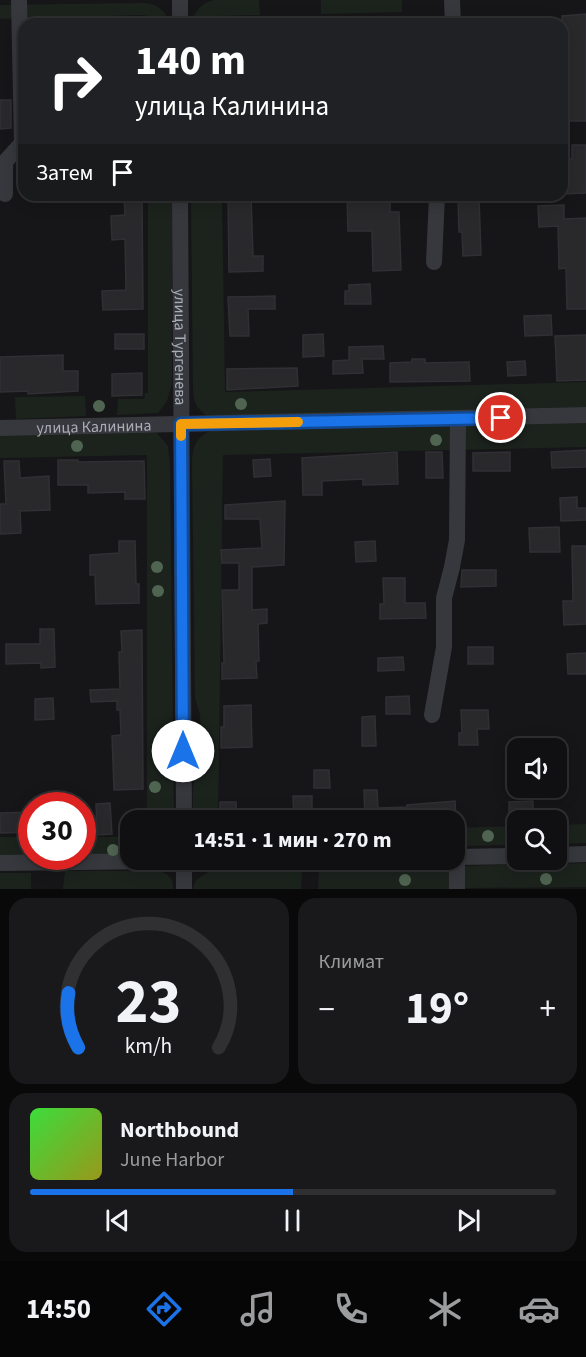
<!DOCTYPE html>
<html lang="ru">
<meta charset="utf-8">
<style>
:root{--surface:#101012;--page:#19191b;--text:#f1f3f6;--muted:#9c9d9f;--line:#303032;--accent:#1a73e8}
body{margin:0;font-family:"Source Sans 3",sans-serif;background:var(--page);color:var(--text);height:100vh;display:flex;flex-direction:column;font-size:22px;white-space:nowrap}
*{box-sizing:border-box;margin:0}
p{font-size:20px;color:var(--muted)}
.icon{flex:none;width:33px;height:33px;fill:none;stroke:currentColor;stroke-width:2;stroke-linecap:round;stroke-linejoin:round}
.map{position:relative;height:889px;overflow:hidden}
.panel{display:flex;flex-direction:column;gap:9px;padding:9px;background:#09090a;flex:1}
.panel>*{flex:none}
.banner{position:absolute;left:18px;top:18px;width:550px;height:183px;border-radius:18px;box-shadow:0 3px 15px #0003,0 0 0 2px var(--line);background:#202124;color:#fff;overflow:hidden}
.fabs{position:absolute;left:507px;top:738px;display:grid;gap:12px}
.fabs a{display:grid;place-items:center;width:60px;height:60px;border-radius:12px;background:var(--surface);box-shadow:0 3px 15px #0003,0 0 0 2px var(--line);font-size:30px}
.speed{position:absolute;left:18px;top:792px;display:flex;gap:12px;font-size:30px;font-weight:700;text-align:center}
.speed>*{display:grid;place-content:center;width:78px;height:78px;border-radius:50%;background:var(--surface);box-shadow:0 3px 15px #0003,0 0 0 2px var(--line);line-height:1}
.speed .limit{border:9px solid #d22;background:#fff;color:#111}
.pin{position:absolute;display:grid;place-items:center;width:51px;height:51px;color:#fff;margin:-26px;border:3px solid #fff;border-radius:50%;box-shadow:0 2px 6px #0007}
.me{position:absolute;width:66px;margin:-33px;rotate:0deg;stroke-linejoin:round;filter:drop-shadow(0 0 4px #0008)}
.turn{display:flex;align-items:center;gap:21px;height:126px;padding:0 18px;font-size:27px}
.turn .icon{width:78px;height:78px;stroke-width:2.5}
.turn b{display:block;font-size:42px;line-height:51px}
.then{display:flex;align-items:center;height:57px;padding:0 18px;background:#0003;gap:12px;font-size:22px}
.big{font-size:45px;font-weight:700;line-height:1.1}
.panel .card{flex:1;display:flex;flex-direction:column;justify-content:center;gap:9px;min-width:0;padding:0 21px;border-radius:18px;background:var(--page)}
.panel .dial{align-items:center;gap:0}
.dial svg{height:156px;overflow:visible;fill:none;stroke:var(--line);stroke-width:7;stroke-linecap:round;text-anchor:middle}
.dial text{fill:var(--text);stroke:none}
.song{display:flex;align-items:center;gap:18px}
.cover{width:72px;height:72px;border-radius:9px;background:linear-gradient(135deg,hsl(120 70% 55%),hsl(60 70% 35%))}
.played{height:6px;border-radius:3px;background:linear-gradient(90deg,var(--accent) 50%,var(--line) 50%)}
.keys{display:flex;justify-content:space-around;direction:ltr}
.heat{display:flex;justify-content:space-between;align-items:center;font-size:33px;direction:ltr}
.panel .tiles{flex:1;display:grid;gap:9px;grid-template-columns:1fr 1fr}
.card:last-child{grid-column:span 2}
.trip{position:absolute;left:120px;top:810px;width:345px;height:60px;border-radius:18px;background:var(--surface);box-shadow:0 3px 15px #0003,0 0 0 2px var(--line);font-weight:700;line-height:60px;text-align:center}
.tab-bar{display:flex;height:96px;justify-content:space-around;align-items:center;background:#060607;color:var(--muted)}
.tab-bar .icon{width:42px;height:42px}
.tab-bar .on{color:var(--accent)}
.tab-bar b{font-size:27px;color:var(--text)}
.map>svg:first-child{display:block}
.green{fill:#1c231d}
.building{fill:#29292c;stroke:#303034;stroke-width:1.5}
.lines{fill:none;stroke-linecap:round;stroke-linejoin:round}
.minor{stroke:#37383d;stroke-width:16}
.tree{fill:#506452}
.route-casing{stroke:#114b97;stroke-width:15}
.route{stroke:#1a73e8;stroke-width:10}
.slow{stroke:#f59e0b;stroke-width:10}
.labels{text-anchor:middle;stroke-width:6;stroke-linejoin:round;paint-order:stroke}
.street-label{font-size:16px;fill:#a8adb8;stroke:#111113}
</style>
<div class="map">
<svg width="586" height="889" viewBox="0 0 586 889">
<rect width="100%" height="100%" fill="#161618"/>
<g class="green">
<path d="M215 0H259L260 15 219 16V24H192C194 10 202 3 215 0Z"/>
<polygon points="321,0 402,0 402,12 321,14"/>
<path d="M146 3C159 5 166 11 169 24H146L145 15 0 19V5Z"/>
<polygon points="148,195 172,195 172,384 167,401 158,413 117,415 118,399 144,399 145,393 148,393"/>
<path d="M191 195H222L225 392 586 382V407L207 416C197 408 194 404 193 391Z"/>
<polygon points="85,396 86,416 16,419 15,397"/>
<path d="M586 422V447L223 455 218 820H193V786L202 743 200 715 195 698 192 461C193 446 196 438 210 431Z"/>
<polygon points="147,432 157,433 168,446 170,465 174,820 147,820 147,455 0,458 0,435"/>
<polygon points="586,824 586,843 557,844 557,825"/>
<polygon points="517,826 517,845 455,846 455,828"/>
<rect x="0" y="837" width="31" height="19"/>
<polygon points="85,837 130,837 130,854 85,855"/>
<polygon points="586,863 586,887 463,888 464,866"/>
<polygon points="451,867 450,889 318,889 319,871"/>
<path d="M65 871H160C170 875 173 879 173 889H63Z"/>
<path d="M211 871H302L301 889H193C194 879 203 875 211 871Z"/>
<rect x="0" y="873" width="31" height="16"/>
</g>
<g class="building">
<polygon points="586,14 586,121 562,121 562,16"/>
<polygon points="0,100 11,100 11,128 0,129"/>
<polygon points="572,145 586,145 586,193 562,194 562,159 572,159"/>
<polygon points="124,195 142,195 143,309 103,310 102,291 126,290 125,239 112,240 111,216 125,215"/>
<polygon points="228,195 251,195 253,256 263,256 263,271 229,272"/>
<polygon points="347,195 390,195 390,212 399,212 401,270 373,271 372,231 348,231"/>
<polygon points="458,197 479,197 481,255 463,256 462,232 459,232"/>
<polygon points="564,205 564,219 586,218 586,309 567,309 566,268 559,269 558,226 539,227 538,206"/>
<polygon points="370,284 371,304 345,304 345,291 349,291 349,285"/>
<polygon points="275,296 275,309 248,309 249,336 230,336 228,297"/>
<polygon points="551,315 552,335 525,336 524,316"/>
<rect x="115" y="334" width="29" height="15"/>
<polygon points="323,334 324,356 303,357 303,335"/>
<polygon points="586,335 586,380 557,381 555,336"/>
<polygon points="383,346 384,359 362,359 363,373 333,374 333,361 349,360 349,347"/>
<polygon points="63,355 63,371 78,371 78,391 28,394 28,391 0,392 0,357"/>
<polygon points="412,359 425,359 425,363 469,362 470,381 390,382 390,363 412,362"/>
<polygon points="525,361 526,375 508,376 507,362"/>
<polygon points="297,368 298,386 227,390 227,369"/>
<polygon points="142,373 142,395 112,396 112,374"/>
<polygon points="586,450 586,467 552,468 551,452"/>
<polygon points="397,452 398,484 363,485 363,479 322,481 322,495 303,495 302,458"/>
<polygon points="426,452 442,452 443,478 426,478"/>
<polygon points="510,452 510,471 473,471 473,453"/>
<polygon points="270,459 271,476 254,477 253,460"/>
<polygon points="58,460 78,460 78,462 144,461 145,499 125,499 125,492 88,493 88,485 58,485"/>
<polygon points="4,461 19,461 20,478 49,476 50,510 20,511 21,533 0,534 0,504 6,504"/>
<polygon points="577,497 577,508 586,508 586,520 561,521 560,498"/>
<polygon points="285,501 284,565 252,567 252,610 267,609 267,623 258,624 259,661 256,661 257,678 222,679 222,663 224,663 222,590 239,590 239,563 222,563 221,550 262,548 260,519 225,519 225,505"/>
<polygon points="559,527 560,552 530,552 529,528"/>
<polygon points="119,541 135,541 136,584 139,584 139,603 96,604 95,575 90,575 90,555 119,553"/>
<polygon points="375,541 376,561 356,562 355,542"/>
<polygon points="572,546 586,546 586,624 564,625 563,601 573,601"/>
<polygon points="462,570 496,570 496,586 461,587"/>
<polygon points="383,578 405,578 405,603 425,603 426,618 380,619 380,604 384,604"/>
<polygon points="40,629 54,629 55,667 41,668 41,663 6,664 6,644 40,644"/>
<polygon points="142,630 143,789 114,790 112,736 121,735 120,710 117,710 117,701 91,702 90,690 120,689 119,652 122,652 121,631"/>
<rect x="468" y="647" width="25" height="17"/>
<polygon points="586,653 586,674 568,674 567,654"/>
<polygon points="403,657 404,670 378,671 378,658"/>
<polygon points="409,696 410,714 386,714 386,697"/>
<polygon points="53,698 54,719 35,720 35,699"/>
<polygon points="251,705 252,747 221,748 221,727 224,727 224,706"/>
<polygon points="461,710 488,710 489,729 477,729 478,745 459,745 459,733 462,733"/>
<polygon points="375,716 376,746 362,746 362,717"/>
<polygon points="314,770 329,770 330,788 314,788"/>
<polygon points="364,790 377,790 378,808 407,807 407,805 455,801 456,820 365,820"/>
<polygon points="293,796 312,796 312,820 294,820"/>
<polygon points="533,801 533,820 509,820 509,802"/>
<polygon points="220,802 236,802 237,820 220,820"/>
<polygon points="110,803 112,834 97,835 96,804"/>
<polygon points="32,812 32,832 0,833 0,813"/>
</g>
<g class="lines">
<g class="minor">
<polyline points="180,0 180,24"/>
<polyline points="452,0 453,24"/>
<polyline points="5,194 5,162 22,143 19,0"/>
<path id="s1" d="M180 195 184 820"/>
<polyline points="434,262 437,195"/>
<path id="s2" d="M0 428 586 415"/>
<polyline points="432,715 444,647 444,598 452,567 457,540 458,419"/>
<polyline points="556,855 586,854"/>
<polyline points="454,857 518,856"/>
<polyline points="0,863 237,860"/>
<polyline points="184,889 184,860"/>
<polyline points="457,889 457,857"/>
</g>
</g>
<g class="tree">
<circle cx="241" cy="404" r="6"/>
<circle cx="99" cy="406" r="6"/>
<circle cx="436" cy="440" r="6"/>
<circle cx="77" cy="446" r="6"/>
<circle cx="157" cy="567" r="6"/>
<circle cx="158" cy="591" r="6"/>
<circle cx="155" cy="787" r="6"/>
<circle cx="488" cy="836" r="6"/>
<circle cx="113" cy="850" r="6"/>
<circle cx="546" cy="879" r="6"/>
<circle cx="405" cy="880" r="6"/>
</g>
<g class="lines">
<g class="route-casing">
<polyline id="route" points="183,751 181,424 501,418"/>
</g>
<use href="#route" class="route"/>
<polyline class="slow" points="181,436 181,424 298,422"/>
</g>
<g class="labels">
<g class="street-label">
<text dy="6" stroke="none"><textPath href="#s1" startOffset="152">улица Тургенева</textPath></text>
<text dy="6" stroke="none"><textPath href="#s2" startOffset="94">улица Калинина</textPath></text>
</g>
</g>
</svg>
<div class="fabs">
<a><svg class="icon" aria-label="sound" viewBox="0 0 24 24"><path d="M4 9h4l5-4v14l-5-4H4zM17 9q2 3 0 6"/></svg></a>
<a><svg class="icon" aria-label="search" viewBox="0 0 24 24"><circle cx="10" cy="10" r="6"/><path d="M15 15l6 6"/></svg></a>
</div>
<div class="speed"><div class="limit">30</div></div>
<div class="pin" style="left:501px;top:418px;background:#d93025"><svg class="icon" aria-label="arrive" viewBox="0 0 24 24"><path d="M6 21V4h12l-3 4 3 4H6"/></svg></div>
<svg class="me" style="left:183px;top:751px" viewBox="-20 -20 40 40"><circle r="19" fill="#fff"/><path d="M0-13L10 11 0 6-10 11z" fill="#1a73e8"/></svg>
<div class="trip">14:51 · 1 мин · 270 m</div>
<div class="banner">
<div class="turn"><svg class="icon" aria-label="right" viewBox="0 0 24 24"><path d="M7 20v-9h11M14 6l5 5-5 5"/></svg><div><b>140 m</b>улица Калинина</div></div>
<div class="then">Затем<svg class="icon" aria-label="arrive" viewBox="0 0 24 24"><path d="M6 21V4h12l-3 4 3 4H6"/></svg></div>
</div>
</div>
<section class="panel">
<div class="tiles">
<div class="card dial"><svg viewBox="0 0 100 80">
<path d="M14 69A42 42 0 1 1 86 69"/>
<path d="M14 69A42 42 0 0 1 9 41" stroke="#1a73e8"/>
<text x="50" y="56" font-size="32" font-weight="700">23</text>
<text x="50" y="72" font-size="11">km/h</text>
</svg></div>
<div class="card"><p>Климат</p>
<div class="heat"><a>−</a><b class="big">19°</b><a>+</a></div>
</div>
<div class="card">
<div class="song"><i class="cover"></i><div><b>Northbound</b><p>June Harbor</p></div></div>
<div class="played"></div>
<div class="keys"><svg class="icon" aria-label="previous" viewBox="0 0 24 24"><path d="M18 5L8 12l10 7zM5 5v14"/></svg><svg class="icon" aria-label="pause" viewBox="0 0 24 24"><path d="M8 5v14M16 5v14"/></svg><svg class="icon" aria-label="next" viewBox="0 0 24 24"><path d="M6 5l10 7-10 7zM19 5v14"/></svg></div>
</div>
</div>
</section>
<nav class="tab-bar">
<b>14:50</b>
<svg class="icon on" aria-label="directions" viewBox="0 0 24 24"><path d="M12 3l9 9-9 9-9-9zM9 14v-3h6M13 9l2 2-2 2"/></svg>
<svg class="icon" aria-label="music" viewBox="0 0 24 24"><path d="M9 18V5l10-2v13"/><circle cx="6" cy="18" r="3"/><circle cx="16" cy="16" r="3"/></svg>
<svg class="icon" aria-label="phone" viewBox="0 0 24 24"><path d="M5 4h4l2 5-3 2q2 4 5 5l2-3 5 2v4C11 20 4 13 5 4z"/></svg>
<svg class="icon" aria-label="climate" viewBox="0 0 24 24"><path d="M12 3v18M4 7l16 10M4 17L20 7"/></svg>
<svg class="icon" aria-label="car" viewBox="0 0 24 24"><path d="M5 17H2v-5l4-1 3-4h7l3 4 3 1v5h-3M9 17h6M6 11h13"/><circle cx="7" cy="17" r="2"/><circle cx="17" cy="17" r="2"/></svg>
</nav>
